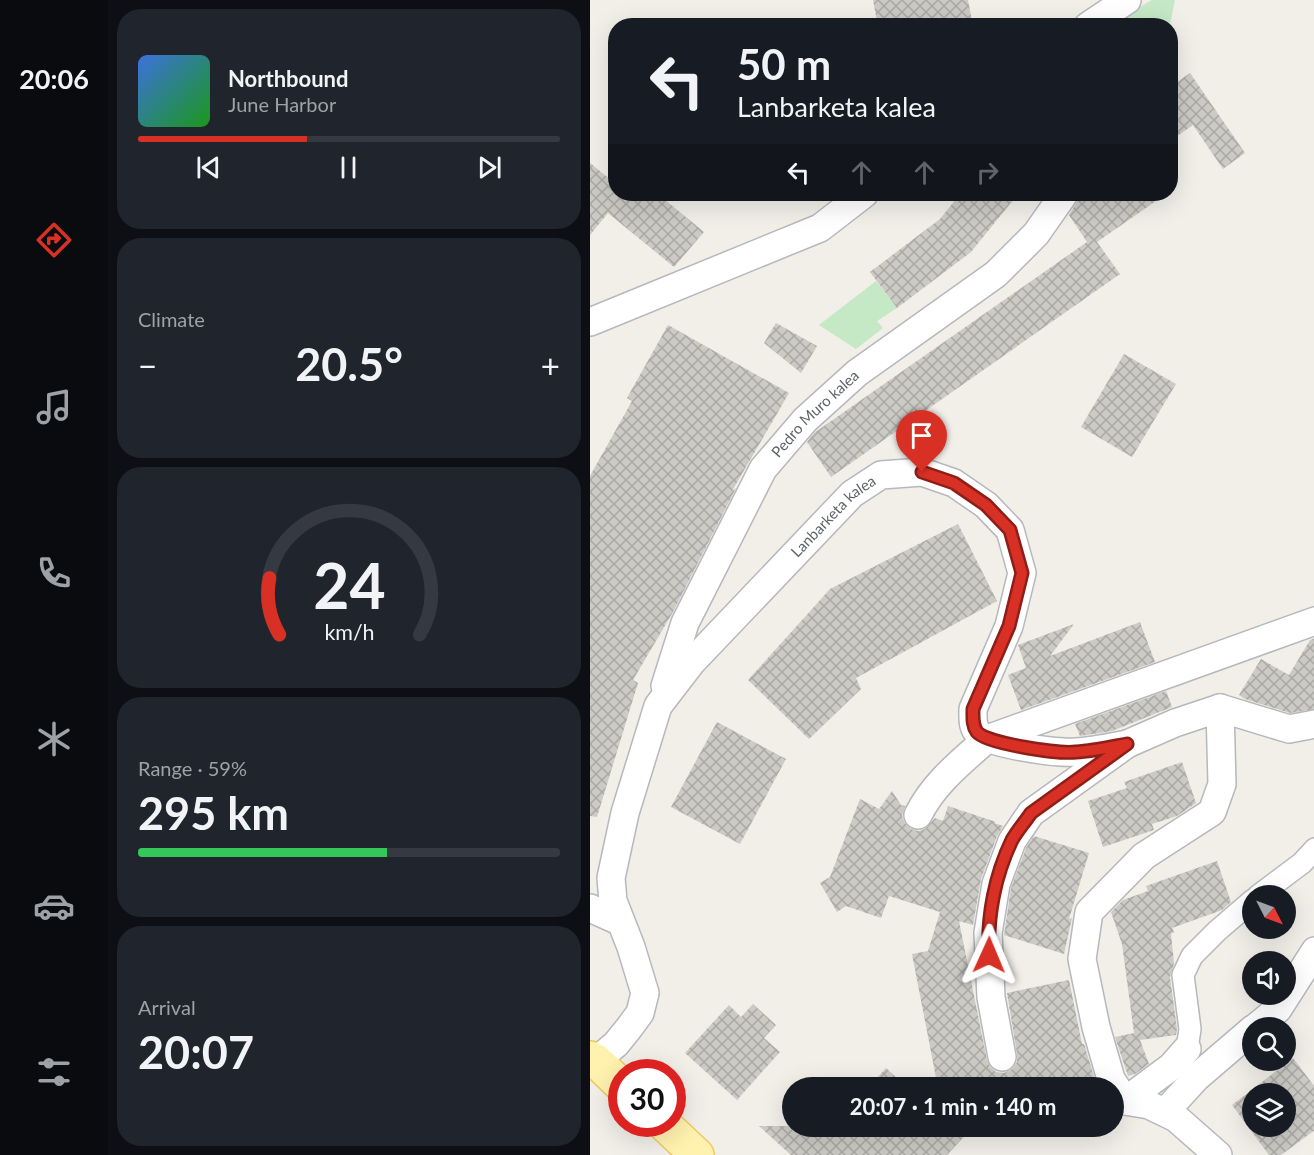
<!DOCTYPE html>
<meta charset="utf-8">
<style>
:root{--surface:#171b24;--page:#20242c;--text:#f1f3f6;--muted:#9ea1a6;--line:#363941;--accent:#d93025}
body{margin:0;font-family:Lato,sans-serif;background:var(--page);color:var(--text);height:100vh;display:flex;flex-direction:column;font-size:22px;white-space:nowrap}
*{box-sizing:border-box;margin:0}
p{font-size:20px;color:var(--muted)}
.icon{flex:none;width:33px;height:33px;fill:none;stroke:currentColor;stroke-width:2;stroke-linecap:round;stroke-linejoin:round}
.map{position:relative;flex:1;overflow:hidden}
.sheet{display:flex;flex-direction:column;gap:9px;padding:9px;background:#0d0f14;width:482px}
.sheet>*{flex:none}
.top-card{position:absolute;left:18px;top:18px;width:570px;height:183px;border-radius:24px;box-shadow:0 6px 24px #0002;background:#171b24;color:var(--text);overflow:hidden}
.needle{width:39px;rotate:132deg}
.controls{position:absolute;left:652px;top:885px;display:grid;gap:12px}
.controls a{display:grid;place-items:center;width:54px;height:54px;border-radius:50%;background:var(--surface);box-shadow:0 6px 24px #0002;font-size:30px}
.speed{position:absolute;left:18px;top:1059px;display:flex;gap:12px;font-size:30px;font-weight:700;text-align:center}
.speed>*{display:grid;place-content:center;width:78px;height:78px;border-radius:50%;background:var(--surface);box-shadow:0 6px 24px #0002;line-height:1}
.speed .limit{border:9px solid #d22;background:#fff;color:#111}
.pin{position:absolute;display:grid;place-items:center;width:51px;height:51px;color:#fff;margin:-62px -26px;border-radius:50% 50% 50% 0;rotate:-45deg;box-shadow:0 0 6px #0007}
.pin .icon{rotate:45deg}
.me{position:absolute;width:66px;margin:-33px;rotate:1deg;stroke-linejoin:round;filter:drop-shadow(0 0 4px #0008)}
.turn{display:flex;align-items:center;gap:21px;height:126px;padding:0 30px;font-size:27px}
.turn .icon{width:78px;height:78px;stroke-width:2.5}
.turn b{display:block;font-size:42px;line-height:51px}
.lanes{display:flex;align-items:center;height:57px;padding:0 30px;background:#0003;justify-content:center;gap:30px;direction:ltr}
.lanes .off{opacity:.35}
.big{font-size:45px;font-weight:700;line-height:1.1}
.sheet .tile{flex:1;display:flex;flex-direction:column;justify-content:center;gap:9px;min-width:0;padding:0 21px;border-radius:24px;background:var(--page)}
.sheet .dial{align-items:center;gap:0}
.dial svg{height:156px;overflow:visible;fill:none;stroke:var(--line);stroke-width:7;stroke-linecap:round;text-anchor:middle}
.dial text{fill:var(--text);stroke:none}
.song{display:flex;align-items:center;gap:18px}
.cover{width:72px;height:72px;border-radius:9px;background:linear-gradient(135deg,hsl(220 70% 55%),hsl(120 70% 35%))}
.played{height:6px;border-radius:3px;background:linear-gradient(90deg,var(--accent) 40%,var(--line) 40%)}
.keys{display:flex;justify-content:space-around;direction:ltr}
.heat{display:flex;justify-content:space-between;align-items:center;font-size:33px;direction:ltr}
.charge{height:9px;border-radius:4px;background:linear-gradient(90deg,#34c759 59%,var(--line) 0)}
.trip{position:absolute;left:192px;top:1077px;width:342px;height:60px;border-radius:30px;background:var(--surface);box-shadow:0 6px 24px #0002;font-weight:700;line-height:60px;text-align:center}
main{display:flex;flex:1;min-height:0}
.dock{display:flex;flex-direction:column;width:108px;justify-content:space-around;align-items:center;background:#090b0e;color:var(--muted)}
.dock .icon{width:42px;height:42px}
.dock .active{color:var(--accent)}
.dock b{font-size:27px;color:var(--text)}
.map>svg:first-child{display:block}
.park{fill:#c5e8c5}
.building{fill:url(#building-cross-hatch);fill-rule:evenodd}
.lines{fill:none;stroke-linecap:round;stroke-linejoin:round}
.pedestrian-casing{stroke:#b5b8bc;stroke-width:24}
.minor-casing{stroke:#b5b8bc;stroke-width:30}
.primary-casing{stroke:#f2c960;stroke-width:36}
.pedestrian{stroke:#fff;stroke-width:21}
.minor{stroke:#fff;stroke-width:27}
.primary{stroke:#fff2af;stroke-width:33}
.route-casing{stroke:#8d1f18;stroke-width:15}
.route{stroke:#d93025;stroke-width:10}
.labels{text-anchor:middle;stroke-width:6;stroke-linejoin:round;paint-order:stroke}
.street-label{font-size:15px;fill:#5f6368;stroke:#fff}
</style>
<main>
<nav class="dock">
<b>20:06</b>
<svg class="icon active" aria-label="directions" viewBox="0 0 24 24"><path d="M12 3l9 9-9 9-9-9zM9 14v-3h6M13 9l2 2-2 2"/></svg>
<svg class="icon" aria-label="music" viewBox="0 0 24 24"><path d="M9 18V5l10-2v13"/><circle cx="6" cy="18" r="3"/><circle cx="16" cy="16" r="3"/></svg>
<svg class="icon" aria-label="phone" viewBox="0 0 24 24"><path d="M5 4h4l2 5-3 2q2 4 5 5l2-3 5 2v4C11 20 4 13 5 4z"/></svg>
<svg class="icon" aria-label="climate" viewBox="0 0 24 24"><path d="M12 3v18M4 7l16 10M4 17L20 7"/></svg>
<svg class="icon" aria-label="car" viewBox="0 0 24 24"><path d="M5 17H2v-5l4-1 3-4h7l3 4 3 1v5h-3M9 17h6M6 11h13"/><circle cx="7" cy="17" r="2"/><circle cx="17" cy="17" r="2"/></svg>
<svg class="icon" aria-label="filters" viewBox="0 0 24 24"><path d="M4 7h16M4 17h16"/><circle cx="9" cy="7" r="2"/><circle cx="15" cy="17" r="2"/></svg>
</nav>
<section class="sheet">
<div class="tile">
<div class="song"><i class="cover"></i><div><b>Northbound</b><p>June Harbor</p></div></div>
<div class="played"></div>
<div class="keys"><svg class="icon" aria-label="previous" viewBox="0 0 24 24"><path d="M18 5L8 12l10 7zM5 5v14"/></svg><svg class="icon" aria-label="pause" viewBox="0 0 24 24"><path d="M8 5v14M16 5v14"/></svg><svg class="icon" aria-label="next" viewBox="0 0 24 24"><path d="M6 5l10 7-10 7zM19 5v14"/></svg></div>
</div>
<div class="tile"><p>Climate</p>
<div class="heat"><a>−</a><b class="big">20.5°</b><a>+</a></div>
</div>
<div class="tile dial"><svg viewBox="0 0 100 80">
<path d="M14 69A42 42 0 1 1 86 69"/>
<path d="M14 69A42 42 0 0 1 9 40" stroke="#d93025"/>
<text x="50" y="56" font-size="32" font-weight="700">24</text>
<text x="50" y="72" font-size="11">km/h</text>
</svg></div>
<div class="tile"><p>Range · 59%</p><b class="big">295 km</b><div class="charge"></div></div>
<div class="tile"><p>Arrival</p><b class="big">20:07</b></div>
</section>
<div class="map">
<svg width="725" height="1155" viewBox="0 0 725 1155">
<defs>
<pattern id="building-cross-hatch" width="8" height="8" patternUnits="userSpaceOnUse" patternTransform="scale(1.5)"><rect width="8" height="8" fill="#cccac5"/><path d="M0 0l8 8M0 8l8-8" fill="none" stroke="#a9a8a4"/></pattern>
</defs>
<rect width="100%" height="100%" fill="#f1efe8"/>
<g class="park">
<polygon points="562,0 585,0 580,25 517,26"/>
<polygon points="286,281 307,308 287,321 293,328 266,349 229,325"/>
</g>
<g class="building">
<polygon points="283,0 378,0 383,26 288,26"/>
<polygon points="600,73 655,153 633,169 603,125 580,141 580,87"/>
<polygon points="0,163 26,184 26,194 68,194 114,232 84,267 18,213 0,235"/>
<polygon points="370,194 428,194 381,252 307,308 280,272 350,219"/>
<polygon points="497,194 576,194 507,242 530,274 241,477 217,442 224,433 497,242 479,215 488,200"/>
<polygon points="186,323 227,346 211,373 174,343"/>
<polygon points="78,325 199,393 142,491 146,488 83,612 43,680 48,683 7,817 0,816 0,476 42,401 37,398"/>
<polygon points="534,354 586,384 542,457 491,427"/>
<polygon points="368,524 407,601 266,678 271,689 219,739 158,680 240,589"/>
<polygon points="550,622 565,662 431,710 418,675 436,668 428,645 484,624 460,656"/>
<polygon points="725,638 725,709 700,713 655,699 649,695 671,659 699,675 720,640"/>
<polygon points="576,691 582,707 522,731 490,736 485,724"/>
<polygon points="127,722 196,759 150,844 81,807"/>
<polygon points="592,762 606,803 587,816 562,824 564,830 513,847 498,801 537,788 534,782"/>
<polygon points="302,791 311,805 315,806 312,816 315,823 321,829 328,831 335,829 345,818 353,821 358,806 406,822 404,823 413,826 407,836 391,879 383,925 369,921 397,1060 400,1067 406,1072 414,1073 422,1069 427,1062 427,1054 417,993 479,980 492,1044 494,1044 506,1083 485,1088 348,1088 322,954 338,951 350,912 299,896 291,918 256,906 247,912 230,883 240,877 270,799 289,809"/>
<polygon points="444,836 499,853 479,919 482,918 474,954 414,935 421,888 436,848"/>
<polygon points="627,861 641,902 632,910 582,928 584,932 581,934 584,963 580,977 587,1029 586,1035 550,1040 559,1064 545,1074 538,1076 525,1037 544,1033 532,944 521,912 533,900 558,891 556,886"/>
<polygon points="163,1004 186,1025 174,1038 190,1052 147,1100 95,1053 139,1005 151,1017"/>
<path d="M703 1058 725 1087V1130L691 1155H679L642 1105ZM663 1094H696V1126H663Z"/>
<polygon points="296,1068 318,1088 278,1088"/>
<polygon points="169,1126 384,1126 357,1155 201,1155"/>
</g>
<g class="lines">
<g class="pedestrian-casing">
<g id="pedestrian">
<polyline points="668,896 712,863 725,849"/>
<polyline points="597,1049 600,1029 593,975 602,956 627,931 663,900"/>
</g>
</g>
<g class="minor-casing">
<g id="minor">
<polyline points="498,26 537,0"/>
<polyline points="0,322 230,228 274,194"/>
<path id="s1" d="M75 686 95 623 173 469 215 420 267 373 406 274 446 234 474 194"/>
<path d="M328 815C344 783 371 762 397 739L725 621"/>
<polyline points="0,908 29,921"/>
<polyline points="665,1028 688,1009 725,951"/>
<polyline points="412,1057 401,997 398,933 406,884 422,841 441,813 537,744 585,723 630,708 699,729 725,724"/>
<path id="s2" d="M6 1061 26 1044 39 1028 50 1013 55 993 41 947 23 901 21 878 35 813 68 706 101 663 262 494 291 475 332 472 364 483 396 505 420 530 432 573 419 626 383 709C383 717 382 725 387 732 397 744 469 754 486 752 503 751 521 747 537 744"/>
<polyline points="535,1101 582,1066 597,1049"/>
<polyline points="575,1112 607,1077 663,1029"/>
<polyline points="628,1155 586,1118 559,1105 535,1101 521,1079 506,1027 492,959 499,912 554,856 622,812 632,784 630,708"/>
</g>
</g>
<g class="primary-casing">
<g id="primary">
<polyline points="0,1058 6,1061 32,1086"/>
<polyline points="74,1124 107,1155"/>
</g>
</g>
<use href="#pedestrian" class="pedestrian"/>
<use href="#minor" class="minor"/>
<use href="#primary" class="primary"/>
</g>
<g class="lines">
<g class="route-casing">
<path id="route" d="M332 472 364 483 396 505 420 530 432 573 419 626 383 709C383 717 382 725 387 732 397 744 470 754 486 752 503 751 521 747 537 744L441 813C435 822 427 831 422 840 405 875 397 916 399 955"/>
</g>
<use href="#route" class="route"/>
</g>
<g class="labels">
<g class="street-label">
<text dy="5" stroke="none"><textPath href="#s1" startOffset="315">Pedro Muro kalea</textPath></text>
<text dy="5" stroke="none"><textPath href="#s2" startOffset="644">Lanbarketa kalea</textPath></text>
</g>
</g>
</svg>
<div class="controls">
<a><svg class="needle" viewBox="-14 -14 28 28"><path d="M0-13l5 13h-10z" fill="#e53935"/><path d="M0 13l5-13h-10z" fill="#9ea1a6"/></svg></a>
<a><svg class="icon" aria-label="sound" viewBox="0 0 24 24"><path d="M4 9h4l5-4v14l-5-4H4zM17 9q2 3 0 6"/></svg></a>
<a><svg class="icon" aria-label="search" viewBox="0 0 24 24"><circle cx="10" cy="10" r="6"/><path d="M15 15l6 6"/></svg></a>
<a><svg class="icon" aria-label="layers" viewBox="0 0 24 24"><path d="M12 4l9 5-9 5-9-5zM3 14l9 5 9-5"/></svg></a>
</div>
<div class="speed"><div class="limit">30</div></div>
<div class="pin" style="left:332px;top:472px;background:#d93025"><svg class="icon" aria-label="arrive" viewBox="0 0 24 24"><path d="M6 21V4h12l-3 4 3 4H6"/></svg></div>
<svg class="me" style="left:399px;top:955px" viewBox="-20 -20 40 40"><path d="M0-17L14 15 0 8-14 15z" fill="#d93025" stroke="#fff" stroke-width="4"/></svg>
<div class="trip">20:07 · 1 min · 140 m</div>
<div class="top-card">
<div class="turn"><svg class="icon" aria-label="left" viewBox="0 0 24 24"><path d="M17 20v-9H6M10 6l-5 5 5 5"/></svg><div><b>50 m</b>Lanbarketa kalea</div></div>
<div class="lanes"><svg class="icon" aria-label="left" viewBox="0 0 24 24"><path d="M17 20v-9H6M10 6l-5 5 5 5"/></svg><svg class="icon off" aria-label="ahead" viewBox="0 0 24 24"><path d="M12 20V5M6 11l6-6 6 6"/></svg><svg class="icon off" aria-label="ahead" viewBox="0 0 24 24"><path d="M12 20V5M6 11l6-6 6 6"/></svg><svg class="icon off" aria-label="right" viewBox="0 0 24 24"><path d="M7 20v-9h11M14 6l5 5-5 5"/></svg></div>
</div>
</div>
</main>
